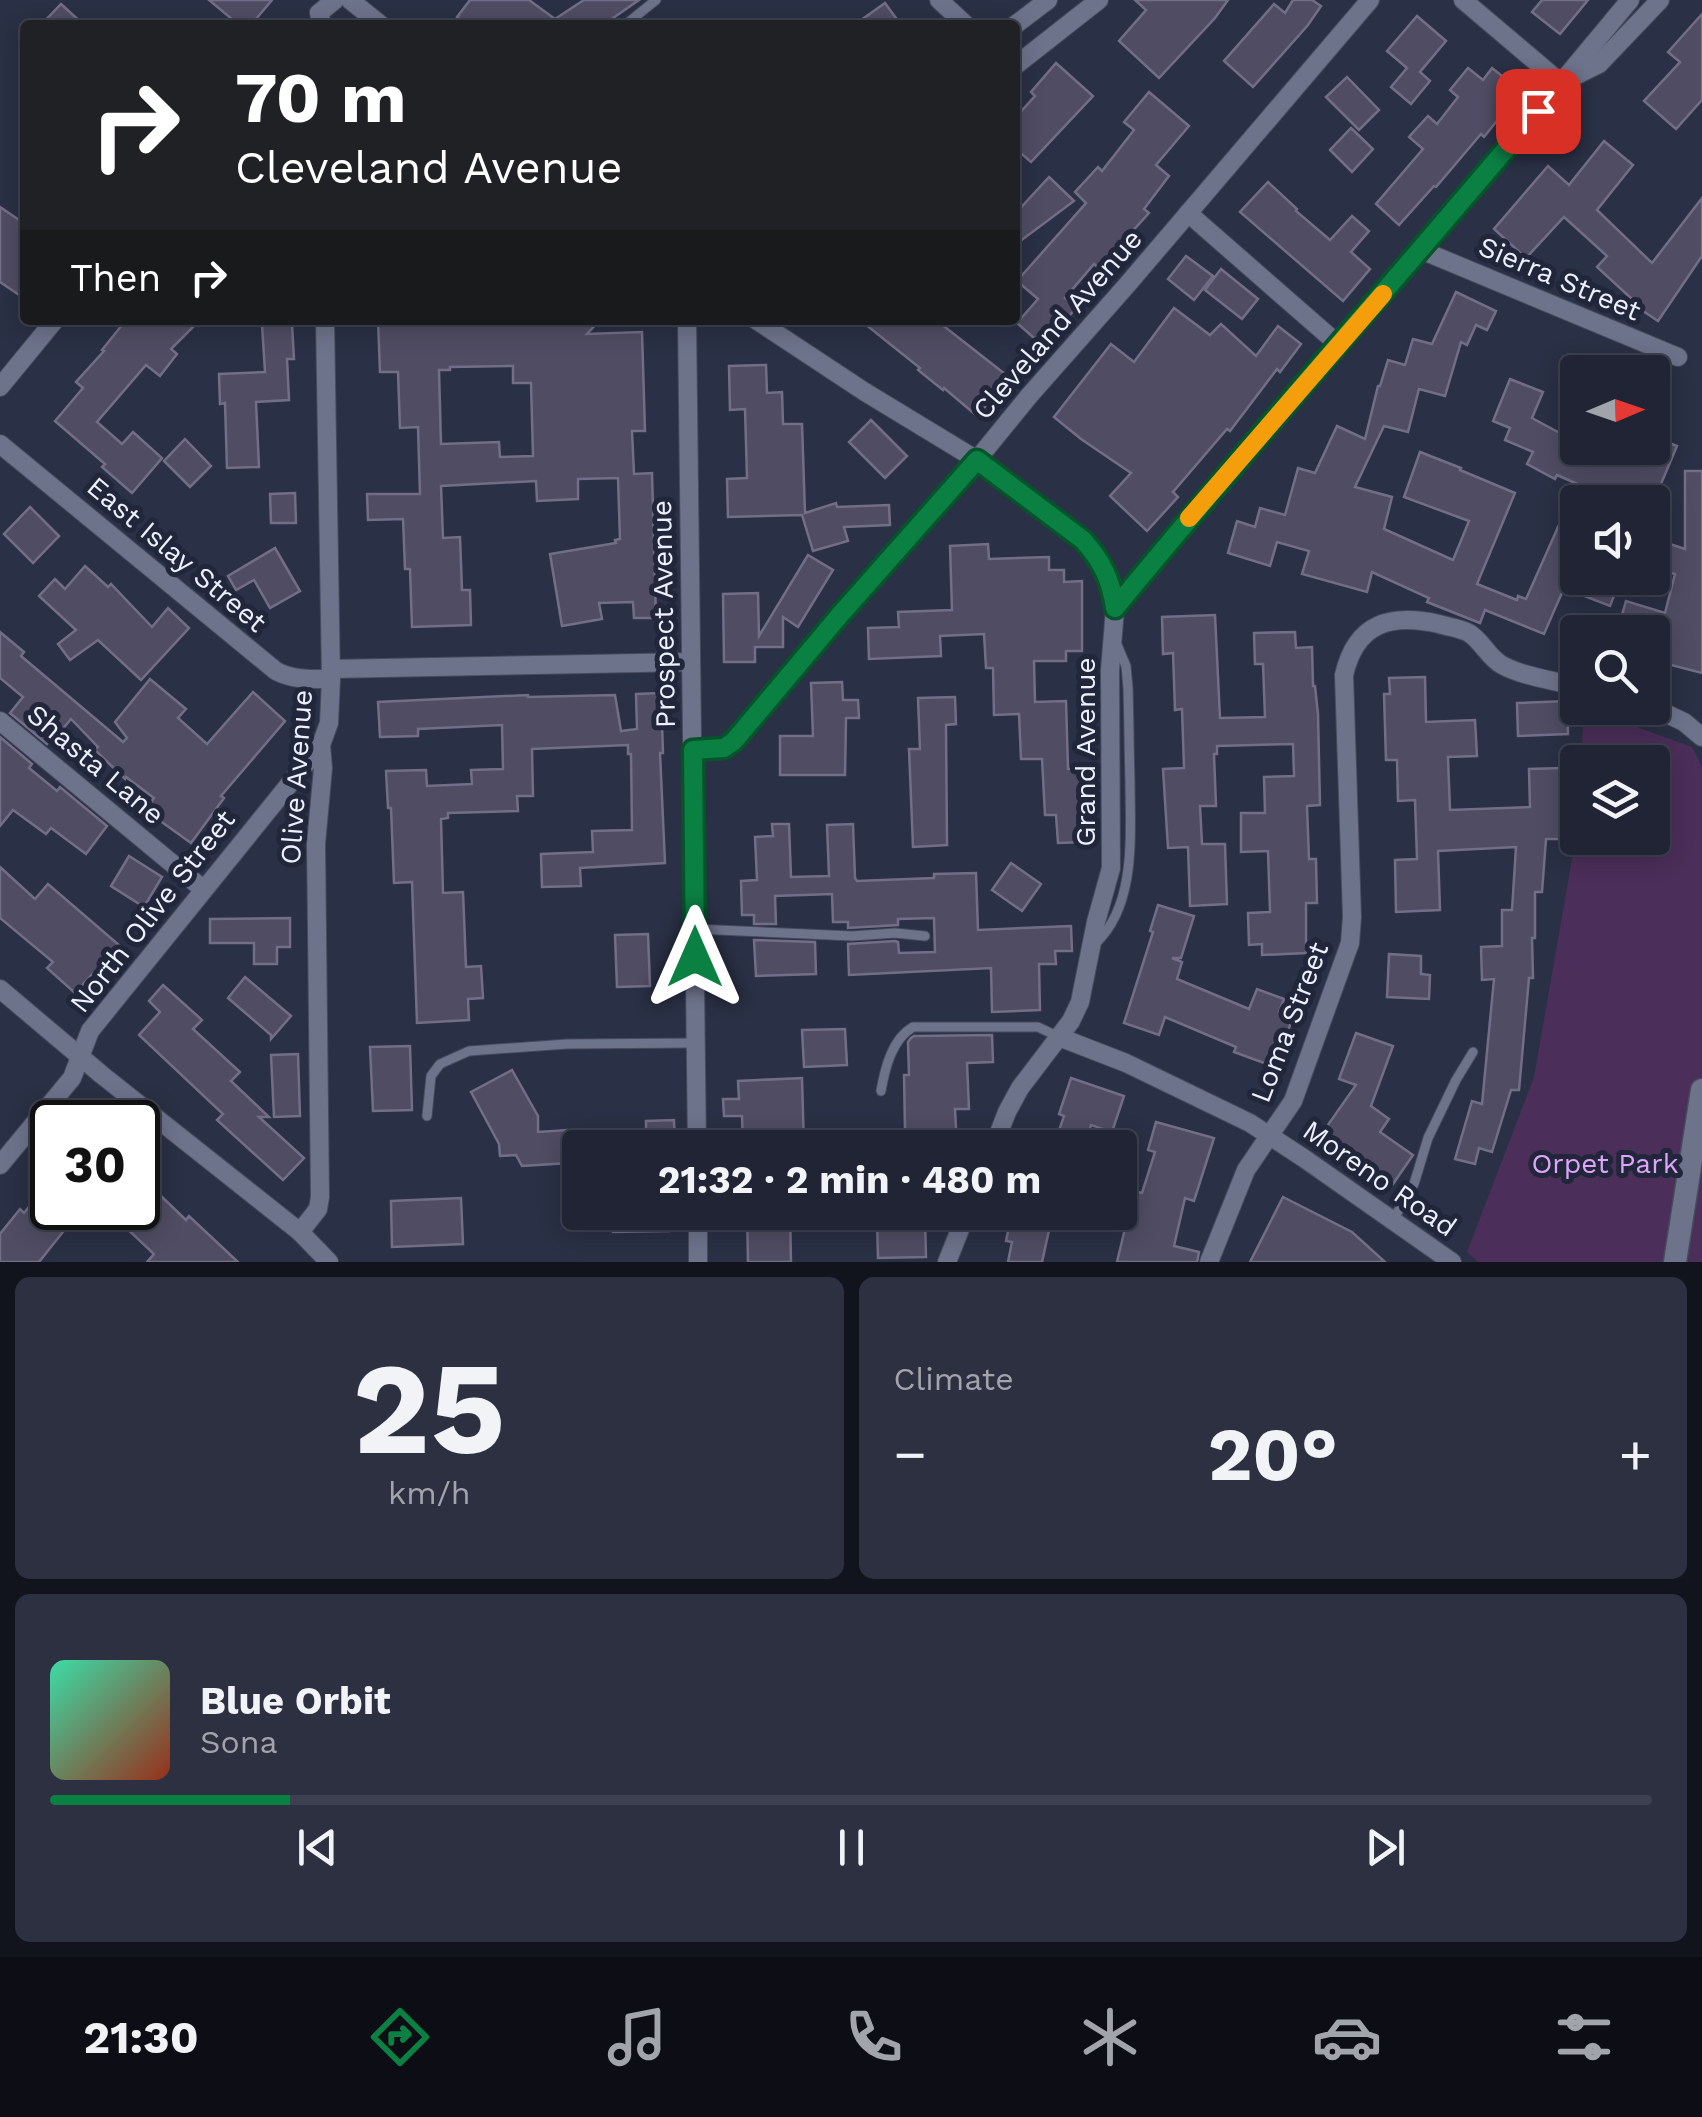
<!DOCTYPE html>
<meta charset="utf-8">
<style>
:root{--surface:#202434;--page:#2d3040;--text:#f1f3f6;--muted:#a2a4ac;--line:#3d414f;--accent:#0b8043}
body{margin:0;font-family:"Work Sans",sans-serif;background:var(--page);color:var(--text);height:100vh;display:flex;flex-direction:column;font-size:38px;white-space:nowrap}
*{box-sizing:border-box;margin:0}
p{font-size:32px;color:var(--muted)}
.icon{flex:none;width:55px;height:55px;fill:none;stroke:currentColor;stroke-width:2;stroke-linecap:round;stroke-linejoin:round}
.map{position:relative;height:1262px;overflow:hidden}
.panel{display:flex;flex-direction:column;gap:15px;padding:15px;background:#12141d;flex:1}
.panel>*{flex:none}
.hud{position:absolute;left:20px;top:20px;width:1000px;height:305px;border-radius:10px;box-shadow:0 5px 25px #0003,0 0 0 2px var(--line);background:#202124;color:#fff;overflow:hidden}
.needle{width:65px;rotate:88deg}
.buttons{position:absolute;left:1560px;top:355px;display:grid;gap:20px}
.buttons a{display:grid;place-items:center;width:110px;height:110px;border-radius:10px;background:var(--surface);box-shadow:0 5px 25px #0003,0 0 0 2px var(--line);font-size:50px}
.speed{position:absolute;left:30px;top:1100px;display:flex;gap:20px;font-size:50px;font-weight:700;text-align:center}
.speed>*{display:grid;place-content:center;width:130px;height:130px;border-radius:50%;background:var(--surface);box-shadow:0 5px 25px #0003,0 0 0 2px var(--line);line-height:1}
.speed .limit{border:5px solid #111;border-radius:15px;background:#fff;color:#111}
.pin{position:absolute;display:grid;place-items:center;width:85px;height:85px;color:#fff;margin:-42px;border-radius:20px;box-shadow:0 5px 15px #0006}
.me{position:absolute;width:110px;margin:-55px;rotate:0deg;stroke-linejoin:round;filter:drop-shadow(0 0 8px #0008)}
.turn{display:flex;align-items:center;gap:35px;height:210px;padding:0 50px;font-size:45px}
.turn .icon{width:130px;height:130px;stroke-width:2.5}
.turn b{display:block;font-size:70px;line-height:85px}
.then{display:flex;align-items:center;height:95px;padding:0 50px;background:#0003;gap:20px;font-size:38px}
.big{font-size:75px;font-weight:700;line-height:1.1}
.panel .widget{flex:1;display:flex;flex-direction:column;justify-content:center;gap:15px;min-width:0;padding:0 35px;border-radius:15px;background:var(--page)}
.panel .dial{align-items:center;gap:0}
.dial b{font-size:130px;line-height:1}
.song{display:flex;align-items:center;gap:30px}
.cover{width:120px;height:120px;border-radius:15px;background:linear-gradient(135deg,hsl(160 70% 55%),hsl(10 70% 35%))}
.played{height:10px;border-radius:5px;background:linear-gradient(90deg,var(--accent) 15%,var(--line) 15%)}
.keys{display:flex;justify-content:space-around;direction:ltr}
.heat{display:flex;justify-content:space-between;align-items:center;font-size:55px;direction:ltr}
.panel .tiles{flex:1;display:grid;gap:15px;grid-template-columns:1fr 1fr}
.widget:last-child{grid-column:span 2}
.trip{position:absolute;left:562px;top:1130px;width:575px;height:100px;border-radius:10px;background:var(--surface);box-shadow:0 5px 25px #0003,0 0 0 2px var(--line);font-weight:700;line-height:100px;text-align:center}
.menu{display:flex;height:160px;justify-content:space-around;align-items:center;background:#0d0e15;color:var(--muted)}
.menu .icon{width:70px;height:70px}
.menu .current{color:var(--accent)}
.menu b{font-size:45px;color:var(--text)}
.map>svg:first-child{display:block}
.green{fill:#4b2e59}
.building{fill:#504c63;stroke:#736e87;stroke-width:2.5;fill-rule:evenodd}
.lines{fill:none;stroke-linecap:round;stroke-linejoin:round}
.service-casing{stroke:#474b5e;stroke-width:11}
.minor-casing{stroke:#474b5e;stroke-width:20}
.tertiary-casing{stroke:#474b5e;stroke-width:25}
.service{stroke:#6d738b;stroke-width:9}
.minor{stroke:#6d738b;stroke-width:18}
.tertiary{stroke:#6d738b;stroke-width:22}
.route-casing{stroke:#07532c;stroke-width:25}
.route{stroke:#0b8043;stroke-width:18}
.slow{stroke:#f59e0b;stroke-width:18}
.labels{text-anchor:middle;stroke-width:10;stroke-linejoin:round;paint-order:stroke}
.street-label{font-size:28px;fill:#edf1ff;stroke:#21263a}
.park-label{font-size:28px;fill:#dea4fa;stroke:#21263a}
</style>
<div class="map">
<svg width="1702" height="1262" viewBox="0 0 1702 1262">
<rect width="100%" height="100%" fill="#2a3045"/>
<polygon class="green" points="1584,708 1692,747 1702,767 1702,1262 1478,1262 1467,1252 1534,1077 1577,830 1578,838 1652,838 1652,762 1581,762"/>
<g class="building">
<polygon points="209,0 272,0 251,25 239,25"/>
<polygon points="470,0 529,0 555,19 584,0 639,0 603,25 467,25 457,17"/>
<polygon points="1135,0 1228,0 1215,18 1159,78 1119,41 1146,10"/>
<polygon points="1293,0 1312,0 1321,6 1308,25 1253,87 1224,61 1274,4 1285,13"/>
<polygon points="1542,0 1588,0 1560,34 1532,12"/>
<polygon points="885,3 901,25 854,25"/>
<polygon points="61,4 84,25 41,25"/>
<polygon points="1702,14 1702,100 1676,129 1644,101 1680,62 1668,52"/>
<polygon points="1417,16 1446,41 1420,72 1430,81 1411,104 1391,87 1407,68 1387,51"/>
<polygon points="1056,63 1093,96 1031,162 1015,148 1015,118 1035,96 1031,92"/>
<polygon points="1468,68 1483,80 1492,68 1521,91 1484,137 1481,134 1436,187 1434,186 1399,225 1376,204 1423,149 1409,137 1428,116 1437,124 1458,97 1450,90"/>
<polygon points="1347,77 1379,110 1359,130 1326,97"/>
<polygon points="1149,92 1189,126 1156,165 1169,176 1144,209 1149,213 1099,268 1094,264 1065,298 1076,308 1043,346 1017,323 1038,299 1017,281 1086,203 1075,192 1098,167 1102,171 1134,130 1124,122"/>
<polygon points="1351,128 1373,149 1352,172 1330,150"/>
<polygon points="1604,141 1633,165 1597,210 1652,263 1702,198 1702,256 1658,321 1631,303 1633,300 1597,267 1607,256 1564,217 1526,258 1494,229 1548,166 1569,185"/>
<polygon points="1049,177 1074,201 1015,245 1015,214"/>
<polygon points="1268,182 1297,209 1296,211 1330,240 1352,216 1369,231 1351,252 1370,269 1343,301 1240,212"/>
<polygon points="0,207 25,224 25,299 0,282"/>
<polygon points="1186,256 1213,276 1194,300 1168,279"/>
<polygon points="1221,269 1258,299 1242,319 1205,290"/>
<polygon points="1456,292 1496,311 1487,330 1476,325 1467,345 1461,342 1445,396 1419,389 1408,432 1384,426 1355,487 1392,497 1384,529 1453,560 1469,521 1404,497 1420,452 1461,468 1460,470 1515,493 1477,584 1517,600 1518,596 1526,599 1562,518 1578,524 1578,559 1569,578 1621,578 1610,606 1564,588 1544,634 1485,610 1480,623 1427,602 1429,598 1372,572 1367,592 1302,574 1309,551 1277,542 1270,566 1228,553 1237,521 1255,527 1260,508 1285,515 1298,468 1315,473 1337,426 1365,439 1378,386 1380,386 1388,360 1405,365 1413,339 1432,344"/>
<polygon points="1174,308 1210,335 1221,324 1256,356 1278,326 1301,344 1280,372 1277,369 1230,431 1227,429 1173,492 1178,497 1147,531 1110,496 1131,473 1081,439 1054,417 1111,344 1134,362"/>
<polygon points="126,320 200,320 171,349 177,354 160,376 146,365 97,422 122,444 133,432 162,458 132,493 102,467 105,464 55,421 83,388 76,382 104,351 102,350"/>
<path d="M378 320H513V323L598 322 587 334 642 332 645 431H632L634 474 652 473 656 618H634L633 602 599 603 602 619 562 626 550 554 616 543 615 540 620 539 618 478 578 479V499L537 501 536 481 441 486 443 538 460 537 462 590H470L471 625 412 627 410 569H405L403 519 368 520 367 494H420L418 427 400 428 398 372H380ZM513 366V383H531L533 456 500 457 499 442 441 444 439 370H450V367Z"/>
<polygon points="860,320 936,320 1010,378 977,416 944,388 943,390 918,370 920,368"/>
<polygon points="292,324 294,359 287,359 289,400 256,402 259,467 227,468 225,403 220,404 219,374 265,372 262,325"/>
<polygon points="766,365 767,393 782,392 783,424 802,424 805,513 836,503 837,507 889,505 890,525 844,527 848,541 813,551 802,515 728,517 727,479 747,478 745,409 730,410 729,366"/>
<polygon points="1510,379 1543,392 1532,418 1578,443 1578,448 1604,448 1632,460 1637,448 1652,448 1652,436 1677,446 1655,498 1651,496 1648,502 1618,502 1557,475 1555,479 1527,464 1533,452 1505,440 1510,428 1493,421"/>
<polygon points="871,420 907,456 885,478 849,442"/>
<polygon points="185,439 211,466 190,487 164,461"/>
<polygon points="1685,471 1702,471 1702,673 1652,660 1652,632 1617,632 1626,601 1665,613 1675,574 1652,567 1652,538 1685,549"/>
<polygon points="295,493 296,523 271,523 270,494"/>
<polygon points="30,507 59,536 33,563 4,534"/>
<polygon points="988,544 989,559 1049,557 1049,570 1064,570 1064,582 1082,581 1082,651 1066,651 1066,661 1034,661 1035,702 1066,701 1068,769 1091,768 1092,784 1082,785 1085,842 1058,843 1056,815 1045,815 1042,759 1021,759 1019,714 994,715 993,668 986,668 984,634 940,636 941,656 869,659 868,628 899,627 898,612 952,610 950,546"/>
<polygon points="275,548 300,591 270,608 254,580 236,590 228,576"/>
<polygon points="808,555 833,570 798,627 783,617 783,647 755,647 755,662 724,662 723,594 758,593 759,636"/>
<polygon points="85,566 108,587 111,584 152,627 168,608 189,628 141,680 98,640 70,660 58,644 76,630 39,596 55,579 65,589"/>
<polygon points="1215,615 1220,718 1265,717 1263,664 1255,664 1254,633 1295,632 1296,648 1312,647 1313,686 1315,686 1318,714 1320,805 1307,806 1309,859 1316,859 1317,903 1306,903 1306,953 1262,955 1262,944 1249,945 1248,913 1270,912 1268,851 1241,852 1241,813 1265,813 1264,777 1294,776 1293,744 1217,746 1217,754 1214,754 1216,806 1200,806 1202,844 1225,844 1227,904 1190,906 1188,847 1168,848 1163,769 1184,768 1182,709 1175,710 1173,653 1163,654 1162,617"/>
<polygon points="0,632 24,652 21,656 123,742 127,738 115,722 150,679 186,709 178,718 207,744 253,692 285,721 221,796 224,798 191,843 145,810 154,798 126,777 125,779 95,750 98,747 71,719 56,737 54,735 47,744 10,713 23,697 0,678"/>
<polygon points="1425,677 1426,722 1475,720 1477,756 1448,757 1450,810 1530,807 1529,769 1561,768 1563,839 1546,839 1542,892 1535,892 1535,938 1532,938 1533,978 1529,978 1519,1090 1511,1090 1492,1152 1479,1148 1475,1164 1455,1159 1472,1101 1482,1104 1494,979 1482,980 1481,947 1502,946 1502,910 1512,910 1516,847 1438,851 1440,910 1396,912 1395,860 1417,859 1415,800 1398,801 1397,760 1386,760 1384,694 1390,694 1389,678"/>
<polygon points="842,682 843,700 858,700 859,718 846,718 845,775 780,775 780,736 813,736 811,683"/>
<polygon points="661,693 663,753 660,753 665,863 580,868 581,886 542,887 541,854 593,852 592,831 632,830 631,754 628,754 628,745 532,749 533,796 517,796 518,811 448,813 448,818 441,819 443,893 463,892 466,967 481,966 483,998 468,999 469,1020 417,1023 412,882 394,883 391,808 388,808 386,771 426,770 427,786 472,784 471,770 503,769 502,725 418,729 418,736 380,737 378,702 528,695 528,697 615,695 621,731 637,729 636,694"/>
<polygon points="955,697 956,724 946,725 947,845 913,847 909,749 920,749 918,698"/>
<polygon points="1567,701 1568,734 1518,736 1517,703"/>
<polygon points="0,737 32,764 29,768 57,791 60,787 107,826 86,854 51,828 46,834 13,810 0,826"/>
<polygon points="772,824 789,824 791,877 829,876 827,825 853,824 855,878 857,881 934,878 934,874 976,873 978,930 1071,926 1072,951 1055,951 1056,964 1039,964 1040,1010 992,1012 991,968 849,975 848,944 895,941 898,942 899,953 935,952 934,918 898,919 898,925 848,928 848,922 833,922 832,894 775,896 776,924 754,924 754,915 742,915 741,881 757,880 755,837 773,836"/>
<polygon points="129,856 162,877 144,907 111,886"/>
<polygon points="1011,863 1041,884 1022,911 992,890"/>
<polygon points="0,867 35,899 48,884 119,945 75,993 47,968 53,962 0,918"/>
<polygon points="1158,905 1194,916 1181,958 1172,958 1182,962 1177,979 1249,1009 1257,989 1284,999 1279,1012 1293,1017 1275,1067 1234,1052 1236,1047 1165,1017 1159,1035 1124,1023 1153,932 1150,931"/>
<polygon points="290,918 290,947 277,947 277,964 254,964 254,943 210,943 210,919"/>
<polygon points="648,934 650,986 617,987 615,935"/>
<polygon points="754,940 815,942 816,974 756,976"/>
<polygon points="1389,954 1421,956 1421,974 1430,975 1429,999 1387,997"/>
<polygon points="245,977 291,1016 271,1039 271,1035 228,998"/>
<polygon points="163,985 202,1020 193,1029 240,1072 231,1081 269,1117 259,1117 304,1158 283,1180 217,1120 223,1114 139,1035 160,1012 149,1001"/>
<polygon points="845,1029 847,1065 804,1067 802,1030"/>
<polygon points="1356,1033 1393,1046 1371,1106 1389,1119 1380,1132 1413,1155 1393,1184 1321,1135 1356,1085 1339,1079"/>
<polygon points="992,1035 993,1062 967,1063 969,1109 955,1109 957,1148 882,1148 882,1130 905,1130 904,1075 909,1075 908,1042 911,1038 914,1036"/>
<polygon points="410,1046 412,1110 373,1111 370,1047"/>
<polygon points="298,1054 300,1116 274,1117 271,1055"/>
<polygon points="512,1070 538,1116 538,1132 567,1130 569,1163 522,1166 516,1155 500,1156 499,1144 471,1092"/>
<polygon points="802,1078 804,1148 743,1148 742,1116 724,1116 723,1099 739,1099 738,1081"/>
<polygon points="1071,1078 1124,1096 1112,1132 1091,1125 1084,1148 1053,1148 1064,1116 1059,1114"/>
<polygon points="674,1120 675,1146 646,1147 646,1121"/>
<polygon points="1156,1122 1214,1138 1194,1201 1185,1198 1174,1246 1199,1252 1197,1262 1117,1262 1134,1191 1142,1193 1155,1152 1148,1150"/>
<polygon points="138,1174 186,1220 189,1216 238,1262 147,1262 154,1254 105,1208 138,1208"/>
<polygon points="52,1178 52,1208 82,1208 39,1262 0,1262 0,1234 20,1209 24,1213"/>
<polygon points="1283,1197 1352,1232 1385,1262 1250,1262"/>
<polygon points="461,1198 463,1244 392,1247 391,1201"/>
<polygon points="612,1212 668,1212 669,1231 613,1232"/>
<polygon points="747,1212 790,1212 791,1262 748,1262"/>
<polygon points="1012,1212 1053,1212 1042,1262 1008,1262 1012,1242 1006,1241"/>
<polygon points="925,1218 926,1257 878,1258 877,1220"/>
</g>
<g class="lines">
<g class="service-casing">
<g id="service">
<polyline points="625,25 656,0"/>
<polyline points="695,929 852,936 895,933 925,936"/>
<path d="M1096 943C1137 904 1130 833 1130 781 1129 750 1129 719 1128 688L1126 666 1115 640"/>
<path d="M881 1091C885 1068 892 1039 913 1027H1038L1059 1037"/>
<polyline points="427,1116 431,1076 440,1064 469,1051 567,1044 696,1043"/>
<polyline points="1393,1220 1414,1184 1428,1138 1456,1080 1473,1052"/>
</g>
</g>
<g class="minor-casing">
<g id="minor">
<polyline points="350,0 381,25"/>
<polyline points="939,0 966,25"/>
<polyline points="1463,0 1561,83 1630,0"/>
<polyline points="322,25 319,13 335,0"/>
<polyline points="1015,25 1048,0"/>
<polyline points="1015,66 1099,0"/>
<polyline points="1188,213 1339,345"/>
<polyline points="1421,250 1678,357"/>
<polyline points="687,320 697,1148"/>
<path d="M756 320 865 392 977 460 1083 540C1102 561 1111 580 1115 609"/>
<polyline points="0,387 55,320"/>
<path d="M0 444 276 671C293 680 311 679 331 679"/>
<polyline points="331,669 691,662"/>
<polyline points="1652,707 1684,722 1702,737"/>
<polyline points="0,721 203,889"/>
<polyline points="693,750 724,748 734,741 839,616 967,472 1029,396 1127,285 1370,0"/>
<polyline points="0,989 102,1075 300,1232 329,1262"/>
<polyline points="1059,1037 1126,1063 1250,1123 1305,1159 1452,1262"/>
<polyline points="993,1148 1007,1112 1020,1088 1071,1021 1080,1002 1096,922 1111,868 1110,670 1115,609 1200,504 1421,250 1561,83 1599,64 1660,0"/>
<polyline points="0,1165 72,1078 90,1031 321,745"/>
<polyline points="698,1212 698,1262"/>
<polyline points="300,1232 318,1209 320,1197 316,844 323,768 321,745 329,723 331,679 325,320"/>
<polyline points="947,1262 967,1212"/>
<path d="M1209 1262 1246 1170 1293 1101 1350 943 1352 917 1344 675C1356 623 1390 613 1439 624 1448 627 1460 628 1469 633 1482 641 1488 657 1502 665 1524 677 1554 680 1578 687"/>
</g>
</g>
<g class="tertiary-casing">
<polyline id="tertiary" points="1675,1262 1702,1090"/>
</g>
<use href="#service" class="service"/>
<use href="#minor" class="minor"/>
<use href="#tertiary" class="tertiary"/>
</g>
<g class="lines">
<g class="route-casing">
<path id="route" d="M695 957 693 750 724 748 734 741 839 616 977 460 1083 540C1102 561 1111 580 1115 608 1253 440 1398 278 1538 111"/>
</g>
<use href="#route" class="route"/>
<polyline class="slow" points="1189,518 1383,294"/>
</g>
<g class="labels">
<g class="street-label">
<text transform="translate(1560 278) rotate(23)" y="10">Sierra Street</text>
<text transform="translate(1057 324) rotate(-49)" y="10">Cleveland Avenue</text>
<text transform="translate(177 554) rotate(40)" y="10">East Islay Street</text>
<text transform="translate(663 614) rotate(-91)" y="10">Prospect Avenue</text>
<text transform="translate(1085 752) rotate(-90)" y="10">Grand Avenue</text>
<text transform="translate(96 764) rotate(40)" y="10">Shasta Lane</text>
<text transform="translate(296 777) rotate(-86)" y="10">Olive Avenue</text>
<text transform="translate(152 911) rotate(-52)" y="10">North Olive Street</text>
<text transform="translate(1289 1022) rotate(-69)" y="10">Loma Street</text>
<text transform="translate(1380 1178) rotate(35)" y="10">Moreno Road</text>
</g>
<g class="park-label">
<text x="1605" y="1173">Orpet Park</text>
</g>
</g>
</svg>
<div class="buttons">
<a><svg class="needle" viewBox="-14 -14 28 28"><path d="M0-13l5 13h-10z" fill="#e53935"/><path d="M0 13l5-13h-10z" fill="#a2a4ac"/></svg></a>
<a><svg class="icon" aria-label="sound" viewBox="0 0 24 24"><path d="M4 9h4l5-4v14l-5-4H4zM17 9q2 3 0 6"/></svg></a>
<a><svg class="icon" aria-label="search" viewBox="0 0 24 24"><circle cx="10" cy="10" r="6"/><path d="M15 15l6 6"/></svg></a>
<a><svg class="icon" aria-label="layers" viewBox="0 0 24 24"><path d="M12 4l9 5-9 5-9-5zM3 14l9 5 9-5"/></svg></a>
</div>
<div class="speed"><div class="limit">30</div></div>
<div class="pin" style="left:1538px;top:111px;background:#d93025"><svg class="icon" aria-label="arrive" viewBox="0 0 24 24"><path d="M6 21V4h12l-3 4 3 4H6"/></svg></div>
<svg class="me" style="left:695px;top:957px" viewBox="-20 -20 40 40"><path d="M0-17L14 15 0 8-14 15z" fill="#0b8043" stroke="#fff" stroke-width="4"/></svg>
<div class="trip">21:32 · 2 min · 480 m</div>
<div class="hud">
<div class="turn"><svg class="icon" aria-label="right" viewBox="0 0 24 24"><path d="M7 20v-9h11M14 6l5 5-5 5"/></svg><div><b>70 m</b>Cleveland Avenue</div></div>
<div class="then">Then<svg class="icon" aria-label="right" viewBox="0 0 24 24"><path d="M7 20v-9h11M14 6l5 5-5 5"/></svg></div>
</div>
</div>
<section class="panel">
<div class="tiles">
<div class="widget dial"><b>25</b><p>km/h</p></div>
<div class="widget"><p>Climate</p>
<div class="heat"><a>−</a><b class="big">20°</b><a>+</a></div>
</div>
<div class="widget">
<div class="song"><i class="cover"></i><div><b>Blue Orbit</b><p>Sona</p></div></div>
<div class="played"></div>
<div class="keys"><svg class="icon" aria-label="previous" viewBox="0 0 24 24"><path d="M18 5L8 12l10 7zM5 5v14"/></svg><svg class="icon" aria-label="pause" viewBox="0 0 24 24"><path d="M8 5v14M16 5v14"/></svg><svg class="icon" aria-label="next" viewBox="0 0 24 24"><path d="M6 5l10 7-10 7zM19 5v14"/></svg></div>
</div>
</div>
</section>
<nav class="menu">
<b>21:30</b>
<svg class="icon current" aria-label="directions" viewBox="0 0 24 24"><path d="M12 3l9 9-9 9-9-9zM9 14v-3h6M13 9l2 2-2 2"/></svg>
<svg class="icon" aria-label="music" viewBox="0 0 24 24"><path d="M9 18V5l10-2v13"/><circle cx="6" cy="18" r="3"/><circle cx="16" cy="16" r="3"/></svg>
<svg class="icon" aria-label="phone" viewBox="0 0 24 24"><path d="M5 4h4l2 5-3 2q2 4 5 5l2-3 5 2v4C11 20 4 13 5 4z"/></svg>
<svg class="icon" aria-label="climate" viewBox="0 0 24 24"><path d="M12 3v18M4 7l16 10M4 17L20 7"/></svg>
<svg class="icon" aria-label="car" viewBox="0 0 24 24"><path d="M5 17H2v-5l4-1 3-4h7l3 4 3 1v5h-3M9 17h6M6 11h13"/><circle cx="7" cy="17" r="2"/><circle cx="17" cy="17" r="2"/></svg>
<svg class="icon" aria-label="filters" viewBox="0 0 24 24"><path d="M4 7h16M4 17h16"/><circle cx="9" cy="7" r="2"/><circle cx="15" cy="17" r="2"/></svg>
</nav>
